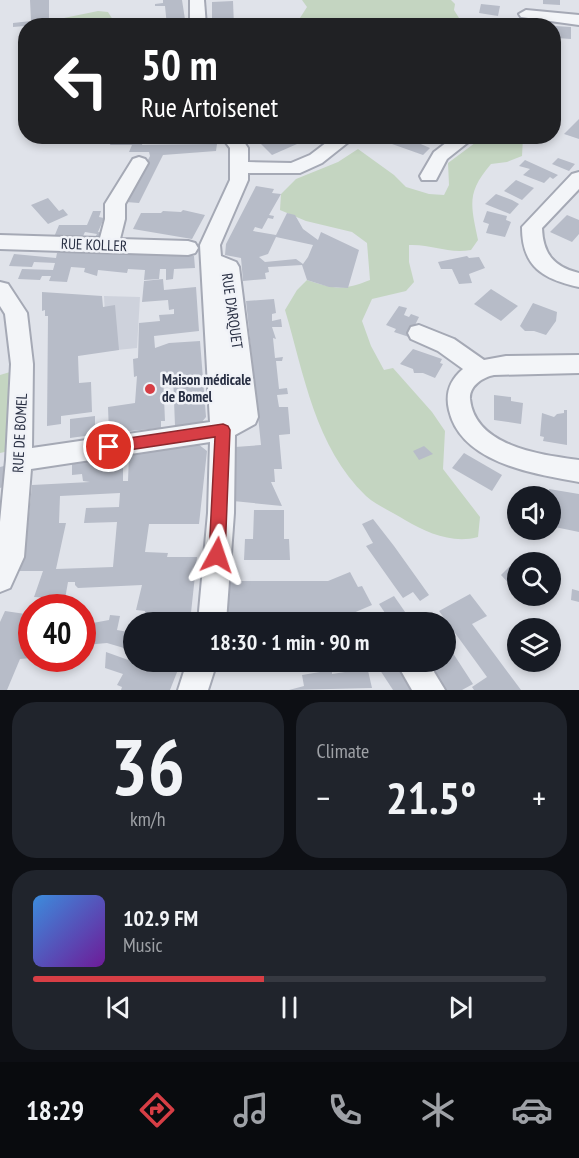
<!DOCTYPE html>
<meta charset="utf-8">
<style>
:root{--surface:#171b24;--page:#20242c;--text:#f1f3f6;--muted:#9ea1a6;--line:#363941;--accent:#d73e45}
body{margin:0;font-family:"PT Sans Narrow",sans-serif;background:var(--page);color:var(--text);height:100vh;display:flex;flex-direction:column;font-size:22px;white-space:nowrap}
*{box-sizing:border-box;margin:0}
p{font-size:20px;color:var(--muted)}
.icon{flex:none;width:33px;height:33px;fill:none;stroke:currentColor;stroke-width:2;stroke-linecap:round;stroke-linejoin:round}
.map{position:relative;height:690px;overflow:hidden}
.side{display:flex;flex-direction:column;gap:12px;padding:12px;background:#0d0f14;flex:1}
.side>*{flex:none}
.top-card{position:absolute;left:18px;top:18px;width:543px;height:126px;border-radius:24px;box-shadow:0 3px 9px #0003;background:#202124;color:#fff;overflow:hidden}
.fabs{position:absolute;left:507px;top:486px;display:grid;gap:12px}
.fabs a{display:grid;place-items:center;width:54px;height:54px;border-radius:50%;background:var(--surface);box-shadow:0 3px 9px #0003;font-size:30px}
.speed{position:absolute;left:18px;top:594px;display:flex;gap:12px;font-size:30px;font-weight:700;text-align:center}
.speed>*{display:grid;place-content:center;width:78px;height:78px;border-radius:50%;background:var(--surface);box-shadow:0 3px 9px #0003;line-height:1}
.speed .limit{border:9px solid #d22;background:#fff;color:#111}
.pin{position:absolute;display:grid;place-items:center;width:51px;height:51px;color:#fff;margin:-26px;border:3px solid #fff;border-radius:50%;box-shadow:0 2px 6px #0007}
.me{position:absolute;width:66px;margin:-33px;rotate:5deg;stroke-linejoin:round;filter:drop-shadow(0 0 4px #0008)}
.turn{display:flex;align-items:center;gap:21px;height:126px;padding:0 24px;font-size:27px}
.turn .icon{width:78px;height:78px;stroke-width:2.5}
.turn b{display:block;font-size:42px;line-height:51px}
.big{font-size:45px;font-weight:800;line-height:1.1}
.side .card{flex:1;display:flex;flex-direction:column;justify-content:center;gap:9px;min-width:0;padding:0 21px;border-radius:24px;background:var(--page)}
.side .dial{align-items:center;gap:0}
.dial b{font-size:78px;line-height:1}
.song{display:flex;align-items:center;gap:18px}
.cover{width:72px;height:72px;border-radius:9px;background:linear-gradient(135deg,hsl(210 70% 55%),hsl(280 70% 35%))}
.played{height:6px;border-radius:3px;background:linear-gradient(90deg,var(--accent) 45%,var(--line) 45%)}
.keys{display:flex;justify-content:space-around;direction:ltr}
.heat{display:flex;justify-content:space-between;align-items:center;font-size:33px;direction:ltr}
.side .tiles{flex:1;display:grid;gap:12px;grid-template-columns:1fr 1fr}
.card:last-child{grid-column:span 2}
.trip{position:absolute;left:123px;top:612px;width:333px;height:60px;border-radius:30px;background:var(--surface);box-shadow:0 3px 9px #0003;font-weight:800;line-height:60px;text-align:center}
.tab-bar{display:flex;height:96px;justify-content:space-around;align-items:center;background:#090b0e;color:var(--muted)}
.tab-bar .icon{width:42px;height:42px}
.tab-bar .on{color:var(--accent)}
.tab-bar b{font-size:27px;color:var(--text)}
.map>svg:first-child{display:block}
.built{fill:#ced2dc}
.green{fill:#c4d5c1}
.building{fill:#b7bcc8;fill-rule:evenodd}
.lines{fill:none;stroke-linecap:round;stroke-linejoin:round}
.minor-casing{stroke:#a5a9b5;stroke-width:4}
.minor{fill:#f3f5f8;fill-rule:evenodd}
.route{fill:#d73e45;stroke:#8c282d;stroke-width:1.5}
.poi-dot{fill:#d73e45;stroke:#f0f2f7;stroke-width:2}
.labels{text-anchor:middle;stroke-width:5;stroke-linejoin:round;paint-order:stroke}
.street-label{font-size:15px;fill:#282f43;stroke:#f0f2f7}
.poi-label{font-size:15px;font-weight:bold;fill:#282f43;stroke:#f0f2f7;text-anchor:start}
</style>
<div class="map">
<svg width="579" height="690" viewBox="0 0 579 690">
<rect width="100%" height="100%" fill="#e0e3ea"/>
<polygon class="built" points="104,296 140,297 137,348 107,351"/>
<g class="green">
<polygon points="302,0 451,0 455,4 454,10 459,18 456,23 460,25 265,25 300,18 307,7"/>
<polygon points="98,11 108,12 113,20 112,24 117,25 55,25 64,18"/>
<path d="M483 137H523L522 156 507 162 491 164C466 193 471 205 478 240L471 250C447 254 433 244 409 245V262L414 282 406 291 372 299 362 321 371 346 384 370 393 368 432 412 445 431 443 469 480 517 478 537C453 544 427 533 405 520 393 512 377 506 366 496 315 447 304 374 285 310L297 290 307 280C335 289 342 291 370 280L367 243 352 232 306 221 280 210 281 194 296 179 338 162 358 149 394 175 406 187 429 194 444 195 449 185 448 163Z"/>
<polygon points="10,372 9,451 0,453 0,375"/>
</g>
<g class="building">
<polygon points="30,0 49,0 49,24 13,27 13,23 31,21"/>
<polygon points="163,0 182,0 186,26 167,26 165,6 155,6 155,4 163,3"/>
<polygon points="543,0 560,0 560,5 543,4"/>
<polygon points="233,1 234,26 212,26 212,2"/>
<polygon points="481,4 500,6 498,16 479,13"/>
<polygon points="503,19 514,26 479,26 489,21 493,23"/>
<polygon points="555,26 571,27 571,39 557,38"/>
<polygon points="579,119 579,139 564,134"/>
<polygon points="127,136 144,136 142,145 217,144 216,151 163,155 139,203 126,202 150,156 149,152 129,152 132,145 110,145 113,137"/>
<polygon points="253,136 289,136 297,144 272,155"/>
<polygon points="391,136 402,136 430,148 423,155 392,144 394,142 387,140"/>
<polygon points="558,158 575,164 569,171 552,164"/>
<polygon points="525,160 558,175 553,179 550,177 544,183 523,175 530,169 519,166"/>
<polygon points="516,180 534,188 522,200 504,191"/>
<path d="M256 186 274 189 272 193 281 194 269 215 274 216 273 219 268 218 262 229 255 227 253 231 276 235 287 213 295 215 303 229 318 240 321 232 359 250 348 288 329 287 307 280 302 265 268 267 269 272 265 273 266 279 243 281 241 258 225 255 226 244ZM276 237 313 245 308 257 303 264 296 259 265 262 259 257 268 254Z"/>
<polygon points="496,194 512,200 519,204 510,214 485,204"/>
<polygon points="48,198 59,211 63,209 68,215 48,224 31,205"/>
<polygon points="183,210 205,215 192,239 133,229 141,213 161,213 163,211 181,212"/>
<polygon points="93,211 101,211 99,217 104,218 98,232 105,233 103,239 94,239 97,234 85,232 82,238 54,237 59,225 87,225"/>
<polygon points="487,211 507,216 506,220 511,222 505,237 486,233 489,224 483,222"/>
<polygon points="567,215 579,220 579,234 572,242 550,232"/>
<polygon points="75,252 194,256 195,268 174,269 173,279 166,280 166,269 160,269 159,279 144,280 145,270 128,269 127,273 98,270 97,276 84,272 85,268 71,267 67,282 49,281 51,276 42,276 40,280 18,279 22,269 53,270 55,263 34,262 32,267 9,266 14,254 56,258 57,253 75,253"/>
<polygon points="467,256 469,258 479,257 485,268 469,274 472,283 459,284 452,269 441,269 438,262"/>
<polygon points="163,279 164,290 196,287 199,331 154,336 155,348 169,343 200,341 206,417 201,423 175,426 173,374 163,375 165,421 161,421 161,428 109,433 108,407 135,403 137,376 134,377 133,359 138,358 139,323 160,321 159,315 174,314 174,309 169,310 168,300 142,302 144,281"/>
<polygon points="491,289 518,306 501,321 474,304"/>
<polygon points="42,292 102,296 103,307 115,305 119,350 78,356 79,383 91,382 92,412 61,416 61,424 47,426 48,316 45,316 45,310 42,311"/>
<polygon points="274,299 276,313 272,314 272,321 281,319 282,327 272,327 276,339 273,338 275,358 283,357 282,361 276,361 279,389 287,388 288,394 277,395 279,407 288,407 290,430 290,434 279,435 282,469 274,469 275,482 271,482 282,506 233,501 235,447 261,445 246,301"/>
<polygon points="533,303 557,312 556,321 546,335 534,331 525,331 520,326"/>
<polygon points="399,306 407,308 404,315 409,317 411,314 419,317 409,337 394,332 396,329 386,325"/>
<polygon points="413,349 442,359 440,363 443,364 435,378 423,373 414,373 413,369 400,364"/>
<polygon points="494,395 511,397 511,401 523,403 521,424 494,420"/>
<polygon points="564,410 567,410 567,445 543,441 544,437 540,436 542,413 554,417 557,414 564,413"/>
<polygon points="95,416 95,431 92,432 92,435 70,438 70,419"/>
<path d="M198 444 207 451 199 524H149L145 552 168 553 167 557H197L190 622H148L149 620 144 619 145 611 136 610 142 585 78 588 75 585V582H68L65 599 34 597 43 571H19L25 553 32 485 90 482 83 481 82 474 72 475V464L123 455V481H128L129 454ZM120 493 119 507 86 508 84 523 117 522 113 567 56 569 66 523H59L60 496Z"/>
<polygon points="424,446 433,454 419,460 413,451"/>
<polygon points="464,453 502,475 492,491 452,468"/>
<polygon points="8,465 6,486 0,488 0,467"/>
<polygon points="549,489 579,494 579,532 550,526"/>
<polygon points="254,510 284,510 284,539 289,539 290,560 244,560 245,539 253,539"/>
<polygon points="373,519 394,546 429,595 420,601 413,592 403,598 395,587 366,546 373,543 362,524"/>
<polygon points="510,566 518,569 518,576 512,587 501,575"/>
<polygon points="350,572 358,587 362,586 372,605 344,617 348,622 334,622 333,617 254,617 254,622 226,622 228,581 328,581"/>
<polygon points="572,589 579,591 579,602 571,600"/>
<polygon points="470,594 487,616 472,624 521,690 474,690 472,687 487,677 439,611"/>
<polygon points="394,596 412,622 391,622 379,604"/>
<polygon points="5,611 32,615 32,628 25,644 32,646 32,655 31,658 20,659 7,690 0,690 0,622"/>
<polygon points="110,615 120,616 117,630 134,633 134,651 107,643 85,645 85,652 82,652 82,625 109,620"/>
<polygon points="449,647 473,684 462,690 438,690 420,662 446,662 446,649"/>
<polygon points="106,652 134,662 181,662 170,690 121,690 122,687 117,685 123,674 105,668"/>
<polygon points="343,662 366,662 372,688 289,690 304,686 302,675 332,670 332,674 345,672"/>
<polygon points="381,662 403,662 422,690 393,690 376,664"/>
</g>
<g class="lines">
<g class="minor-casing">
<g id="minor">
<polygon points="190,0 204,0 206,26 190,26"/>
<polygon points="526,10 579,15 579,25 521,17 519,14"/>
<polygon points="221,136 240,136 248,148 248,162 291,163 310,155 335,136 356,136 322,163 300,173 248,173 248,180 220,245 221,256 236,262 239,267 258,417 255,424 235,435 234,513 226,622 198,622 208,513 210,442 31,469 24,557 10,588 0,592 0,522 6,460 11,364 5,314 0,306 0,282 8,284 27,313 33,364 32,448 210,422 200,245 230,180 230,148"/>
<polygon points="455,136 476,136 447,159 436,180 422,180 420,176 434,152"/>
<polygon points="139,157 145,159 148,163 125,204 125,219 120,239 188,241 195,243 198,248 195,253 188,255 0,249 0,235 100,238 105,219 105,204 133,159"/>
<path d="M579 172V189L542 228C543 254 554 267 579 273V287C543 279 522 267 522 227L572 174Z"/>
<path d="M419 325 454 339 484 360 506 356 579 355V373L494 375C483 377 469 386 470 399 475 447 542 455 579 460V482C534 474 461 463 449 410 445 393 450 380 463 369L438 351 411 339 408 333 411 327Z"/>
<polygon points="187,662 217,662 208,690 178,690"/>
<polygon points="396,662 428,662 445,690 412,690"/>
</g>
</g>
<use href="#minor" class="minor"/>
</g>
<polygon class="route" points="223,424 228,426 230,430 225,555 223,560 217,562 211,560 209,555 215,437 109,453 104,451 101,447 104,442 109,441"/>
<circle class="poi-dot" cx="150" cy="389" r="6"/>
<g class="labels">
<g class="street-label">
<text transform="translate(94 245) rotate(2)" y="5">RUE KOLLER</text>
<text transform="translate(232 311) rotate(82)" y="5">RUE D'ARQUET</text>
<text transform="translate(20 433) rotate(-87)" y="5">RUE DE BOMEL</text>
</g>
<g class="poi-label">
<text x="162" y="385">Maison médicale<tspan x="162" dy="17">de Bomel</tspan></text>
</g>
</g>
</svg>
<div class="fabs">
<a><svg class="icon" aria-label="sound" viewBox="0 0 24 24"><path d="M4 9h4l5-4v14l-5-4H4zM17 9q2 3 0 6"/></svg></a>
<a><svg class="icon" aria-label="search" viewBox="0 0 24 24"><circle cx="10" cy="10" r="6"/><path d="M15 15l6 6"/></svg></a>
<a><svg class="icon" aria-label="layers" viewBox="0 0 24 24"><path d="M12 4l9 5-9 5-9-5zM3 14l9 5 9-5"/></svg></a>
</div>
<div class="speed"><div class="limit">40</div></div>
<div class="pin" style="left:109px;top:447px;background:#d93025"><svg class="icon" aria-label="arrive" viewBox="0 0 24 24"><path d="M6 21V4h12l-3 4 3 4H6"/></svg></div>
<svg class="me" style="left:217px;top:555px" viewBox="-20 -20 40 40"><path d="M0-17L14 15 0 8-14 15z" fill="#d73e45" stroke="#fff" stroke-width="4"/></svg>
<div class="trip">18:30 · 1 min · 90 m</div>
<div class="top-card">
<div class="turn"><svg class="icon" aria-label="left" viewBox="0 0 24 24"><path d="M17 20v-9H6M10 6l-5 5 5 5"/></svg><div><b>50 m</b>Rue Artoisenet</div></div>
</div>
</div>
<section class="side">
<div class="tiles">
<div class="card dial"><b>36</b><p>km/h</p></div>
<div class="card"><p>Climate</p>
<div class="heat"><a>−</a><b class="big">21.5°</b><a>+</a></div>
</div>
<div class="card">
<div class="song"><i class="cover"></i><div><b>102.9 FM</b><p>Music</p></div></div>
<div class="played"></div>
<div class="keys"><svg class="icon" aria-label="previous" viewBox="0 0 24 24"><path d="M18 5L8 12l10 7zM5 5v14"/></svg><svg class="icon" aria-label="pause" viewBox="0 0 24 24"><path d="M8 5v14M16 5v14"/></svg><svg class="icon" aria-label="next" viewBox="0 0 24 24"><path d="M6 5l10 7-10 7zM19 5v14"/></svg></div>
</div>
</div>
</section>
<nav class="tab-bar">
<b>18:29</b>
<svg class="icon on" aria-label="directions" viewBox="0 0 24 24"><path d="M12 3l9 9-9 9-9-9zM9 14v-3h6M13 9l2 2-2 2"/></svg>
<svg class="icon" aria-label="music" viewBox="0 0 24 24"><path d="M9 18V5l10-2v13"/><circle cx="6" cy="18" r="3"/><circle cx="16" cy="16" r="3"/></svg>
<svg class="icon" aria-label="phone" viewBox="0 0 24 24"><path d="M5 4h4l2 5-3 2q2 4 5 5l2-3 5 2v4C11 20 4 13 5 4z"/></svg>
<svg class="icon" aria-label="climate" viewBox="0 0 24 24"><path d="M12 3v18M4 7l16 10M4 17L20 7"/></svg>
<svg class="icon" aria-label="car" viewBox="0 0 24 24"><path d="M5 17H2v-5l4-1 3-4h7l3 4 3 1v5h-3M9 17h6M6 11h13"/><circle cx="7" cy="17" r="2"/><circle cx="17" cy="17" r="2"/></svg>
</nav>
